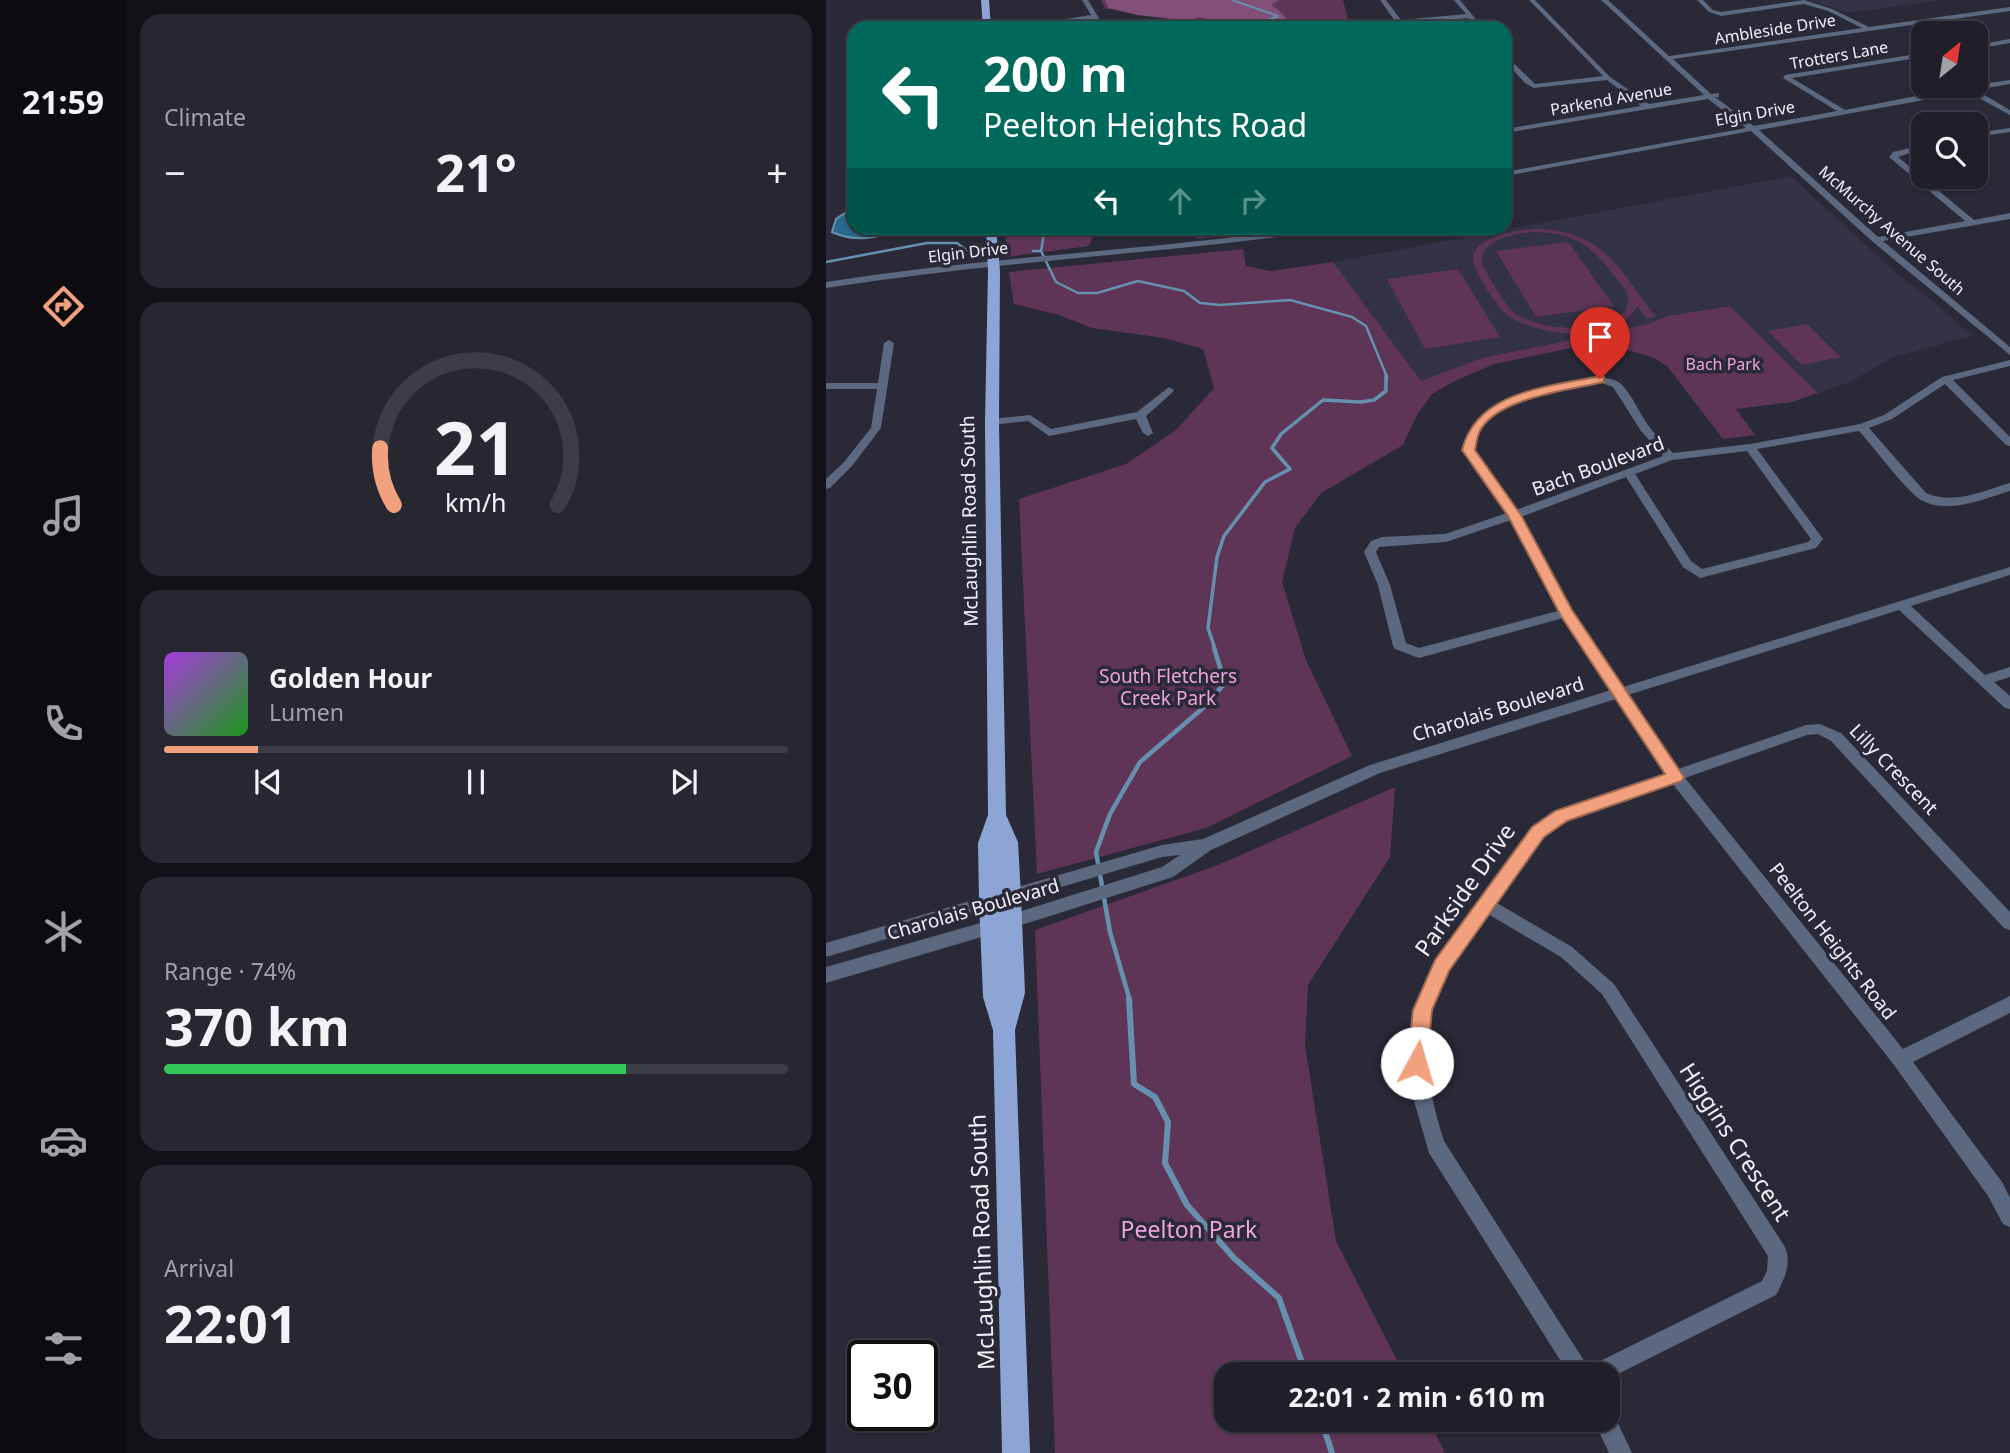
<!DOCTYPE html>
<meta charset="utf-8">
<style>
:root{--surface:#1f1f29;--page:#272731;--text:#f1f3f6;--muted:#a1a2a8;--line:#3c3d46;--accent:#f1a17d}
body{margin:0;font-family:"Noto Sans",sans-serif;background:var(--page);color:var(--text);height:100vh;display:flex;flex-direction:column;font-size:26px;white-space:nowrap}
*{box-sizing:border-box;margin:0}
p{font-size:23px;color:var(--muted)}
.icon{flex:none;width:38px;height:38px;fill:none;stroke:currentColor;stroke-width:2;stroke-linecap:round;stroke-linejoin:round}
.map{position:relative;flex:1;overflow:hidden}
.panel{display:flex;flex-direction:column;gap:14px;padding:14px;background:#111117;width:700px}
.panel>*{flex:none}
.top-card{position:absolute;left:21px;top:21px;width:665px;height:214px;border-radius:21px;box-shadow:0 2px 5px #0004,0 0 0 2px var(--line);background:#00695c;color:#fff;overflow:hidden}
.needle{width:46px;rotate:30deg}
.buttons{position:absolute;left:1085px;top:21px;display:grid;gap:14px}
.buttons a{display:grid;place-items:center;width:77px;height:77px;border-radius:14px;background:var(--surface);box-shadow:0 2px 5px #0004,0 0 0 2px var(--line);font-size:35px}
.speed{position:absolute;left:21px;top:1340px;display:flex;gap:14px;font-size:35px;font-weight:700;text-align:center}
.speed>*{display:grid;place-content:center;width:91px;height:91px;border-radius:50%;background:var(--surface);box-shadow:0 2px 5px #0004,0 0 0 2px var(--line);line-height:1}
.speed .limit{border:4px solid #111;border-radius:10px;background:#fff;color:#111}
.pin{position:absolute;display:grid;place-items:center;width:60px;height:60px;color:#fff;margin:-72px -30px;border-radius:50% 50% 50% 0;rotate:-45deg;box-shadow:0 0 7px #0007}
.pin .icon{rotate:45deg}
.me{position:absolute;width:77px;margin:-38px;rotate:6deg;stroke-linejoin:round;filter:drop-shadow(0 0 5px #0008)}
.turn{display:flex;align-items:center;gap:24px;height:147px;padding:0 21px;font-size:32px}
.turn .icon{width:91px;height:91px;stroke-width:2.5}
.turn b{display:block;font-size:49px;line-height:60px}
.lanes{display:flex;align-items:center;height:66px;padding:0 21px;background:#0003;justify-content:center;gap:35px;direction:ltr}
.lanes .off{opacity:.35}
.big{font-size:52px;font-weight:700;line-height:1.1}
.panel .widget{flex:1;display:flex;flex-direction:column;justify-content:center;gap:10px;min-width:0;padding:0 24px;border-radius:21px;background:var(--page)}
.panel .dial{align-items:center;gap:0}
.dial svg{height:182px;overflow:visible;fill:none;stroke:var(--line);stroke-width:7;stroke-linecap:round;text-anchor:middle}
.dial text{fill:var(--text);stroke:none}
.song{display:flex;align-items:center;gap:21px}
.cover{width:84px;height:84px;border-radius:10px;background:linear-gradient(135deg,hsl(280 70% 55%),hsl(120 70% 35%))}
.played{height:7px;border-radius:4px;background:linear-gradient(90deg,var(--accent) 15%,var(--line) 15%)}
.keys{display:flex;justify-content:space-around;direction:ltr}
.heat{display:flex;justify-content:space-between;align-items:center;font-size:38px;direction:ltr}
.charge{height:10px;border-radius:5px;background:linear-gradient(90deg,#34c759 74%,var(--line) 0)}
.trip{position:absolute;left:388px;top:1362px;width:406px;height:70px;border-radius:21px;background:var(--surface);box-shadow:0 2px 5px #0004,0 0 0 2px var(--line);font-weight:700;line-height:70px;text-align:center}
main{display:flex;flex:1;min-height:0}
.dock{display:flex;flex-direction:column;width:126px;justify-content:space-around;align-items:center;background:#0c0c10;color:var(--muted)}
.dock .icon{width:49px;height:49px}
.dock .current{color:var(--accent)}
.dock b{font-size:32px;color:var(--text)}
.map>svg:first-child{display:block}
.built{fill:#333246}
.green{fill:#5e3557;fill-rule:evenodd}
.forest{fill:#814f78}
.water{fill:#2a688e;stroke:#6691ae;stroke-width:2}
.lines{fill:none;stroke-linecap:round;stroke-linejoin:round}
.stream-far4{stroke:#6691ae;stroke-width:2}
.stream-far3{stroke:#6691ae;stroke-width:2.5}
.stream-far2{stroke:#6691ae;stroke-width:3.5}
.stream-far1{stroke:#6691ae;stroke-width:4.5}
.stream{stroke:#6691ae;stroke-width:6}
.minor{fill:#5c687f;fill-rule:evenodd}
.major{fill:#8ca5d4;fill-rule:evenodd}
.route{fill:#f1a17d;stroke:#9d6951;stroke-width:2}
.labels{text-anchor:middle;stroke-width:7;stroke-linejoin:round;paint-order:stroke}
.far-street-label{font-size:16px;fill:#f1f0fa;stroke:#292937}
.far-park-label{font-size:16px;fill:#efa3df;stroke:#292937}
.street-label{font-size:19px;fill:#f1f0fa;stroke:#292937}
.park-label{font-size:19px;fill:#efa3df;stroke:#292937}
.near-street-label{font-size:23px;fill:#f1f0fa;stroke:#292937}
.near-park-label{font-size:23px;fill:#efa3df;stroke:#292937}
</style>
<main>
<nav class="dock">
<b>21:59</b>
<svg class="icon current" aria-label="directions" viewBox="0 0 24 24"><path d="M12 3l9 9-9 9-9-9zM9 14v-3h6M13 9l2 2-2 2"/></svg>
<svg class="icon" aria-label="music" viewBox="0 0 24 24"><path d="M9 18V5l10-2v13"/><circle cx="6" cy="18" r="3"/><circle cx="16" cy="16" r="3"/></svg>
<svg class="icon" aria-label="phone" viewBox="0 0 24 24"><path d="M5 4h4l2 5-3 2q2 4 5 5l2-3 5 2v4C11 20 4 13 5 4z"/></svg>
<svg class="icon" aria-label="climate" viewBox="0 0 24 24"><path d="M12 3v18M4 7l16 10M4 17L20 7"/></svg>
<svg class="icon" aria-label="car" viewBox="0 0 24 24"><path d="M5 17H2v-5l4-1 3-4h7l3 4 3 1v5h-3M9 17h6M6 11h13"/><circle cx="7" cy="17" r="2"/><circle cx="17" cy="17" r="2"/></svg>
<svg class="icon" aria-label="filters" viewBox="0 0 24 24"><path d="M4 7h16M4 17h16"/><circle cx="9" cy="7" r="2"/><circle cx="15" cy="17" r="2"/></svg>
</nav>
<section class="panel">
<div class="widget"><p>Climate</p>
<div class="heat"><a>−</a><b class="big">21°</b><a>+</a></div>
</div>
<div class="widget dial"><svg viewBox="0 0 100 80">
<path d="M14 69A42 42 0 1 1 86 69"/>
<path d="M14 69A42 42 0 0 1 8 44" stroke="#f1a17d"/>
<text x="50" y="56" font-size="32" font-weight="700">21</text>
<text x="50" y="72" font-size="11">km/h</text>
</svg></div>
<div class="widget">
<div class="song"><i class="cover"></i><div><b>Golden Hour</b><p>Lumen</p></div></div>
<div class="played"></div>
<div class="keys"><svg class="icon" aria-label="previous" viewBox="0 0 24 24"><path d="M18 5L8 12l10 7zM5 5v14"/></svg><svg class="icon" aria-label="pause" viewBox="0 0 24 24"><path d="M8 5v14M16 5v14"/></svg><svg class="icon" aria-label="next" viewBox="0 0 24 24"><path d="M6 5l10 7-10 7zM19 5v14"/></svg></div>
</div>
<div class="widget"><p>Range · 74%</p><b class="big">370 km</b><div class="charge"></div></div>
<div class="widget"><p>Arrival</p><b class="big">22:01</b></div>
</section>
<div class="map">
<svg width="1184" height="1453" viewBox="0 0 1184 1453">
<rect width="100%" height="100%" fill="#292937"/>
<g class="built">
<polygon points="984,0 1117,0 1020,13"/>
<polygon points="965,176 1068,271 1114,307 1146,336 1068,357 1022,383 992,393 904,306 841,316 822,324 656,358 595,382 507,262"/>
</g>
<g class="green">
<polygon points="275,0 517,0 524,28 394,28 375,20 354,21 298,9 279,9"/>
<polygon points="180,228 271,228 263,246 180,257"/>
<polygon points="369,228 458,228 370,239"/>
<path d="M711 229C779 231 792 269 830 317L821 318 811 306C790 347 706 337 676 311 667 297 653 281 648 265 638 237 695 229 711 229ZM707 232C752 233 765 246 791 279 797 287 804 293 802 303 794 339 712 330 690 314 676 303 666 280 656 265 653 239 688 234 707 232Z"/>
<polygon points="742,242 788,306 710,317 670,251"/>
<polygon points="417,249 420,266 445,271 507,262 595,381 656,358 822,324 841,316 904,306 992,393 966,402 910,409 929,435 897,439 841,366 828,358 785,345 760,345 668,364 629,381 606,394 591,415 577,445 495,493 469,528 456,582 480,660 526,756 380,828 211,874 193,499 300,464 350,430 388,388 377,349 338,338 266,328 233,315 188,304 183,272"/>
<polygon points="632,269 674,337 599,349 561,279"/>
<polygon points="981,324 1015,357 975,365 942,331"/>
<polygon points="569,787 564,857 482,985 479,1045 510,1241 578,1374 401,1374 401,1419 602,1419 619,1453 229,1453 209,930 392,865"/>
</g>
<polygon class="forest" points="279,0 453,0 445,5 456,13 467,28 400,28 387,20 373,17 364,21 311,15 282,8"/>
<path class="water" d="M28 207V228H70C51 241 26 241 6 232L10 219Z"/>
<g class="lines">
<polyline class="stream-far4" points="406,0 452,16 425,28"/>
<g class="stream-far3">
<polyline points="219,228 215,251 230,282 252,293 271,293 312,281 358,291 374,303 394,305 464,300 526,317 540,326 561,377"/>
<polyline points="207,251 215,251"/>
<polyline points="0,262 101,243 131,243 144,253"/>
</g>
<g class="stream-far2">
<polyline points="535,402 548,400 560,391 560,375"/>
<polyline points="389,649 382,628 391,557 398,536 439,482 464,469 446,448 455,434 497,400 535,402"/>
</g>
<polyline class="stream-far1" points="304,1001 284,932 270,852 284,814 314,762 377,708 399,683 388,648"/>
<g class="stream">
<polyline points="303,999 308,1084 329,1097 342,1122 339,1163 361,1205 408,1258 453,1298 480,1374"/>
<polyline points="495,1419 506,1453"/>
</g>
<g class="minor">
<polygon points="256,0 262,0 274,20 309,28 272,23 268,19 243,22 229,28 221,28 240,19 265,15"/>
<polygon points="554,0 560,0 575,20 640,14 628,0 634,0 657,28 651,28 642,18 577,24 580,28 574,28"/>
<polygon points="703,0 709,0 784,77 823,104 878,95 775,0 782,0 843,56 1036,28 1002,11 978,4 895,16 883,12 871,0 877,0 887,10 895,12 978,0 1006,9 1043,27 1184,7 1184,11 847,59 885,94 893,93 893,97 889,97 928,126 1011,111 957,78 959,75 1097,53 1097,57 966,78 1019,110 1141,86 1184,80 1184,84 1150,90 1184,110 1184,115 1142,92 933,130 1052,237 1139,221 1063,157 1067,152 1097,145 1097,149 1072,157 1148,220 1184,213 1184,219 1057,241 1184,347 1184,355 1047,242 925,131 679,176 679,172 920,128 882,99 679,133 679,129 815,106 781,80 708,88 699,83 679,61 679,55 709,84 777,76"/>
<polygon points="1184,39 1184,43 1150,49 1150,45"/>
<polygon points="1184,128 1184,132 1150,137 1150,133"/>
<path d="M482 228H501L497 231C332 254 165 262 0 288V282C160 257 322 250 482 228Z"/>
<polygon points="63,340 68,343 55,428 26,466 4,488 0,489 0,479 18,462 45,428 51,389 0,389 0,383 52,383 58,343"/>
<path d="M1184 360V366L1127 380 1184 437V446L1180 445 1119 384 1066 419 1043 428 1100 493C1129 505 1156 491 1184 483V491C1157 499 1122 515 1095 500 1081 492 1046 445 1033 431L931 449 997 539 990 548 874 578 857 567 800 477 695 517 745 611 797 687 1184 567V575L1085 606 1159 675 1184 667V677L1168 682 1184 696V709L1179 708 1073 610 802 695 852 769 980 725 994 724 1015 733 1184 912V930L1178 928 1005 741 992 734 981 735 859 778 1077 1049 1184 996V1013L1087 1062 1176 1182 1184 1198V1227L1177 1224 1162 1196 1068 1065 846 783 740 820C709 840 691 873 671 903L746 947 788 984 959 1247C966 1264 958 1280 950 1295L782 1379V1374H743L603 1153 588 1101 584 1055 585 1032 597 987 610 961 694 844 710 826 730 812 840 773 790 699 554 773 385 850 347 877 186 928 0 983V967L186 914 336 867 354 855 336 857 0 957V943L336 845 377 839 544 765 785 690 737 618 593 658 569 649 567 646 552 585 538 552 545 541 556 537 619 534 681 513 636 450C640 437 644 427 654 417 673 397 774 364 795 384 806 394 813 413 822 425 829 435 838 444 847 453L924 444 1034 424 1058 415 1116 377ZM773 382 787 387 815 431 837 456 690 510 648 450C649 445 650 439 652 434 668 398 739 389 773 382ZM921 451 985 539 982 542 876 569 865 561 809 474 846 460ZM685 520 732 611 593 648 580 643 564 585 550 552 553 547 620 542ZM662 914 735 957 776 994 942 1256 941 1271 936 1281 762 1367 618 1141C602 1092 592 1036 614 987 626 960 645 937 662 914Z"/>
<polygon points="343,387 348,390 347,392 320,416 327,433 322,436 317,433 310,419 223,436 202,421 166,425 161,422 166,419 204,415 225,429 311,412"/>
<polygon points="782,1410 786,1411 806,1453 783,1453 767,1419 782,1419"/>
</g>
<g class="major">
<polygon points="155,0 163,0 165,28 157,28"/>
<polygon points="160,228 170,228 174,271 173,422 180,815 192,842 195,896 199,993 189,1030 204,1453 176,1453 167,1030 157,997 153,901 152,843 162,815 159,422 162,271"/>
</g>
</g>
<path class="route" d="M774 376 778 377V382C744 390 668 398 653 433 651 438 650 445 649 450L695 515 746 610 858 777 856 781 741 821 718 837 623 971 606 1010 601 1063 598 1070 591 1073 584 1070 581 1063 587 1010 609 960 706 827 729 811 839 774 735 616 682 516 636 450C651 390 723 387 774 376Z"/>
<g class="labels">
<g class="far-street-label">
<text transform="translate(949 29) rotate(-9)" y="6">Ambleside Drive</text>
<text transform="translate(1013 55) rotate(-10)" y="6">Trotters Lane</text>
<text transform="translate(785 99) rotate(-10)" y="6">Parkend Avenue</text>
<text transform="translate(929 113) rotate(-10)" y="6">Elgin Drive</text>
<text transform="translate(1066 230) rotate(41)" y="6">McMurchy Avenue South</text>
<text transform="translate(142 252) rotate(-7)" y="6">Elgin Drive</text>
</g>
<g class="far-park-label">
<text x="897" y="370">Bach Park</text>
</g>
<g class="street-label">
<text transform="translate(772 466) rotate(-20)" y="7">Bach Boulevard</text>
<text transform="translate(143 521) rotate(-91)" y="7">McLaughlin Road South</text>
<text transform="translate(672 709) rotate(-17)" y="7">Charolais Boulevard</text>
<text transform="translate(1068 769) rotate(46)" y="7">Lilly Crescent</text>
<text transform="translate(147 909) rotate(-16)" y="7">Charolais Boulevard</text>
<text transform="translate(1007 941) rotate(52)" y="7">Peelton Heights Road</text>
</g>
<g class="park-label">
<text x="342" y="683">South Fletchers<tspan x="342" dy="22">Creek Park</tspan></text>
</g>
<g class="near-street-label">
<text transform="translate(639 890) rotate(-55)" y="8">Parkside Drive</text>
<text transform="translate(909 1142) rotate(57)" y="8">Higgins Crescent</text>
<text transform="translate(156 1242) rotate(-92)" y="8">McLaughlin Road South</text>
</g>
<g class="near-park-label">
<text x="363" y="1238">Peelton Park</text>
</g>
</g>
</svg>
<div class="buttons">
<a><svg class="needle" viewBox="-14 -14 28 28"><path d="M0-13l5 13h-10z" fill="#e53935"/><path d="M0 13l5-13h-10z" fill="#a1a2a8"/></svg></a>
<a><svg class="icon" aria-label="search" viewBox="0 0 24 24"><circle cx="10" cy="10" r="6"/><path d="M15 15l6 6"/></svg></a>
</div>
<div class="speed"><div class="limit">30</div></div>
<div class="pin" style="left:774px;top:379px;background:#d93025"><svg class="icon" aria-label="arrive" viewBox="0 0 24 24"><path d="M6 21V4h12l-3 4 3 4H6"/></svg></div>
<svg class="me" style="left:591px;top:1063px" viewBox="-20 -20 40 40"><circle r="19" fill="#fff"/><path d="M0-13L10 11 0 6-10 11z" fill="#f1a17d"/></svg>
<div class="trip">22:01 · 2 min · 610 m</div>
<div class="top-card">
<div class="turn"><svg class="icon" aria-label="left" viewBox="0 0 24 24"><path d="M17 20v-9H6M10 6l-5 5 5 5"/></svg><div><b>200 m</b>Peelton Heights Road</div></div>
<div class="lanes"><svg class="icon" aria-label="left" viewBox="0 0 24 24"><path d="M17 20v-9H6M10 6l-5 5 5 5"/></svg><svg class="icon off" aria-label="ahead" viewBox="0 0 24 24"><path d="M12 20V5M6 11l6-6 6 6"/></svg><svg class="icon off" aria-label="right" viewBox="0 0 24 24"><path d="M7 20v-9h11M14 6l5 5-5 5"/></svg></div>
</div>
</div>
</main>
